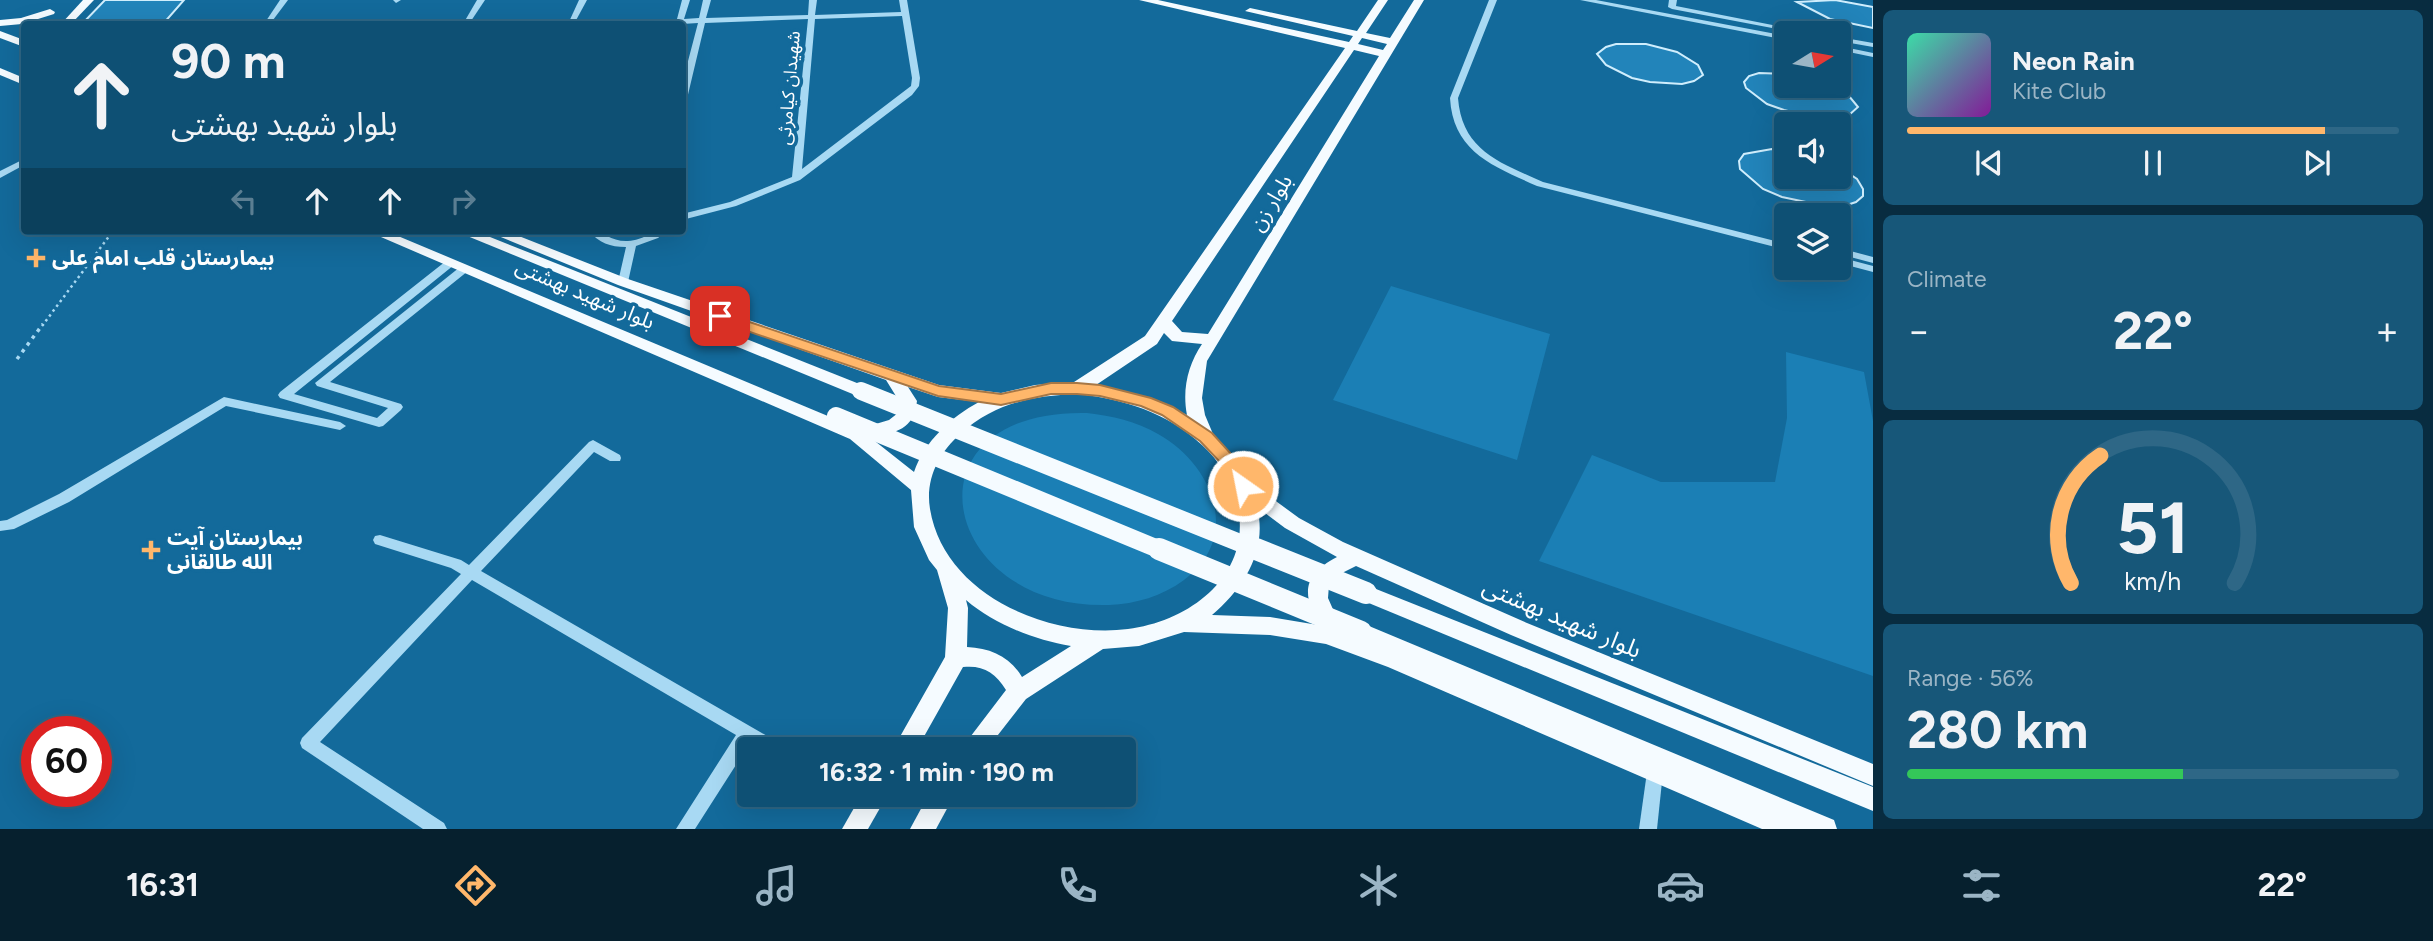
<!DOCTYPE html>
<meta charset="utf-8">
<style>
:root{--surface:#0e5074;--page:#175779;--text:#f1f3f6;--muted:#9bb5c5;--line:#2e6786;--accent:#ffb76b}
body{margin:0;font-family:Figtree,"Noto Sans Arabic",sans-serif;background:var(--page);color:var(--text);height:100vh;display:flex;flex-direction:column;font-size:26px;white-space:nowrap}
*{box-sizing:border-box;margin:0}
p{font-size:23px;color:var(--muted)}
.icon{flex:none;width:38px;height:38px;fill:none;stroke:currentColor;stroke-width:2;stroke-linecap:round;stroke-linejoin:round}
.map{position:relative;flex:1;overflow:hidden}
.panel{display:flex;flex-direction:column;gap:10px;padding:10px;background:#082c40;width:560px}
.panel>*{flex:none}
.guide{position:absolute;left:21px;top:21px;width:665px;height:214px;border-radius:7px;box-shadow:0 7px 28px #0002,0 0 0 2px var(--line);background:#0e5074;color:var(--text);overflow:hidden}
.needle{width:46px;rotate:79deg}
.controls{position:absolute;left:1774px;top:21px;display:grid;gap:14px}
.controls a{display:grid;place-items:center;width:77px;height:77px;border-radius:7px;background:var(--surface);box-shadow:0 7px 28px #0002,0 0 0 2px var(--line);font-size:35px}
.speed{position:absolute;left:21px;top:716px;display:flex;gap:14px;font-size:35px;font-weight:700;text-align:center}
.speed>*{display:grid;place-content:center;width:91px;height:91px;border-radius:50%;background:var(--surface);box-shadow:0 7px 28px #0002,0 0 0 2px var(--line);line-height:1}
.speed .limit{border:10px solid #d22;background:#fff;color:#111}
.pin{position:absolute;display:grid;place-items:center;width:60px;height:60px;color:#fff;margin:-30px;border-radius:14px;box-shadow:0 4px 10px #0006}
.me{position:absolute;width:77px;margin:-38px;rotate:327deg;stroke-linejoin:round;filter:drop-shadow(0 0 5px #0008)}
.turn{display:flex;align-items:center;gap:24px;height:147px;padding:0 35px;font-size:32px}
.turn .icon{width:91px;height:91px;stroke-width:2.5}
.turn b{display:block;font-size:49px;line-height:60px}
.lanes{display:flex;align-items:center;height:66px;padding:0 35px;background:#0003;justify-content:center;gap:35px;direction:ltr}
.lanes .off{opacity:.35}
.big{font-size:52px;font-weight:700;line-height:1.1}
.panel .widget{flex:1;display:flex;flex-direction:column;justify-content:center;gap:10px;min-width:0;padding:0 24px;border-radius:10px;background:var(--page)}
.panel .dial{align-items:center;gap:0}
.dial svg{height:182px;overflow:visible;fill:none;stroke:var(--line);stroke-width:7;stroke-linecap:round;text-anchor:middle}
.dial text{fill:var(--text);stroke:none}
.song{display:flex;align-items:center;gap:21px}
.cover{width:84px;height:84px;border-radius:10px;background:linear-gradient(135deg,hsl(160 70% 55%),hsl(290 70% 35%))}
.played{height:7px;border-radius:4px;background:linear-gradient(90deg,var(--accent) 85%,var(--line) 85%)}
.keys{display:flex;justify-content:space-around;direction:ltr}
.heat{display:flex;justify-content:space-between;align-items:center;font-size:38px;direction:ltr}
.charge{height:10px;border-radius:5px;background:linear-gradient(90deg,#34c759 56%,var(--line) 0)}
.trip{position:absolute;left:737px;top:737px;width:399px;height:70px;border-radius:7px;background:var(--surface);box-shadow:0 7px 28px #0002,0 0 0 2px var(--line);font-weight:700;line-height:70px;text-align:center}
.tab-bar{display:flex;height:112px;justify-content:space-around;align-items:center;background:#06202e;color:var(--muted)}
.tab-bar .icon{width:49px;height:49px}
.tab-bar .active{color:var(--accent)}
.tab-bar b{font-size:32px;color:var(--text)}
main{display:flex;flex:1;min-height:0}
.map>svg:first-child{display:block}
.green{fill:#1b7fb5}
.building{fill:#2284ba;stroke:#d0eefd;stroke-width:2}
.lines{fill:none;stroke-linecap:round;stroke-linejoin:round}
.path-far1{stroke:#a8d9f3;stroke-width:2.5;stroke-dasharray:2.5 3.5;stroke-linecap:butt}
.path{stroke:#a8d9f3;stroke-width:3.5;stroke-dasharray:3.5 5;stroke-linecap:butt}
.minor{fill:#a8d9f3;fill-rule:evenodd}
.major{fill:#f5fbff;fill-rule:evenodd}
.major-bridge-far1{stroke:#f5fbff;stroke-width:18}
.major-bridge{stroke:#f5fbff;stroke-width:22}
.route{fill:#ffb76b;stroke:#a67746;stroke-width:2}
.poi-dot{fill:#ffb76b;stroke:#136a9b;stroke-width:2.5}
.labels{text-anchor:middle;stroke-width:7;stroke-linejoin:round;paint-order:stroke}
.far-street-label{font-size:18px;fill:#fff;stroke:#136a9b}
.street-label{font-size:21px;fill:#fff;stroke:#136a9b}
.poi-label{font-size:21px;font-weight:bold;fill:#fff;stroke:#136a9b;text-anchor:start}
.near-street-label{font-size:24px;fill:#fff;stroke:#136a9b}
</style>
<main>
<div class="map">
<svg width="1873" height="829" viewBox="0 0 1873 829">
<rect width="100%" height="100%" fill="#136a9b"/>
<g class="green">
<polygon points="1391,286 1550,334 1517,460 1333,400"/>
<polygon points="1786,352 1864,372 1873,421 1873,676 1539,561 1592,455 1661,482 1775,482 1787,418"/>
<path d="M1087 413C1112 416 1136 421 1158 434 1212 464 1243 536 1184 580 1162 596 1136 604 1109 605 939 610 898 409 1087 413Z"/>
</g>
<g class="building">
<polygon points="105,0 184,0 163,24 82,24"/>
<polygon points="1835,0 1873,7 1873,28 1830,19 1797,2"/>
<polygon points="1616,44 1646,44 1677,52 1698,65 1703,75 1694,81 1682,84 1650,82 1632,78 1606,65 1597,54 1606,47"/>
<polygon points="1759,73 1787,74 1787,86 1831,86 1849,96 1858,107 1849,115 1838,117 1804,115 1784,110 1767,104 1746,88 1744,82 1749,76"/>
<polygon points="1772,149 1787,151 1787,177 1839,177 1839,167 1857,179 1863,189 1863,196 1856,202 1844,206 1825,206 1782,197 1763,189 1740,169 1739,161 1744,154"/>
</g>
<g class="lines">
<polyline class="path-far1" points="42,326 113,231"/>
<polyline class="path" points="17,359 43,324"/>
<g class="minor">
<polygon points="280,0 288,0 270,24 264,24"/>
<polygon points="393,0 401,0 396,3"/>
<polygon points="477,0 485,0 469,24 463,24"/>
<polygon points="579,0 587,0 574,24 568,24"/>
<path d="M682 0H690L684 19 699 18 703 0H711L706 18 808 15 809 0H817L815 15 901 12 899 0H907L920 78 919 86 912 95 800 180 736 206 682 220V214L730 202 792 177 808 19 705 23 686 103 682 105V84L698 23 682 24H583L587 22 677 19ZM902 16 912 78 911 86 802 169 815 19Z"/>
<path d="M1489 0H1497L1458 98C1462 151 1501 163 1543 182L1787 244V250L1537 186C1493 166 1453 152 1450 98Z"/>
<polygon points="1580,0 1596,0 1787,36 1787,40"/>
<polygon points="1669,0 1677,0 1676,6 1813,33 1798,33 1672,9 1668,7"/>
<polygon points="1839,37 1873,43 1873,47 1839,41"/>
<polygon points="1839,46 1873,53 1873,57 1839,50"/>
<polygon points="24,159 24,165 0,178 0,171"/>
<path d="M589 231C603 231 612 242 628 241 644 240 650 231 667 231L658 238 636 246 628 282 623 285 618 282 626 247C610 247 599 243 589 231Z"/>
<polygon points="1839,248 1873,257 1873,263 1839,254"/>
<polygon points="1839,257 1873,266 1873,272 1839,263"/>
<polygon points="450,260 455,263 454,265 294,394 377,418 388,408 317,386 315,383 460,267 468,267 469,269 468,271 330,382 401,404 403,407 401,410 383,426 379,427 280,398 278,395 280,392 446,261"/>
<polygon points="224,397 340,422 346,426 340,430 226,406 69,502 14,529 0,531 0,521 7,520 59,494"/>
<polygon points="593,440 620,455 621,458 620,461 610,461 594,452 481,571 781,744 783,749 760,749 750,743 695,829 676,829 736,735 472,580 320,742 444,823 447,829 423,829 302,748 300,743 302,738 461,574 451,568 375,544 373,540 375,536 380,535 461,560 469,565 589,442"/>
<polygon points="1655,764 1661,766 1663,772 1657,829 1639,829 1647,772 1649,766"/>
<path d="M846 794C858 794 873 791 878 804L876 810 870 812 848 800Z"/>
</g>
<g class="major">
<polygon points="83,0 94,0 71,24 61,24"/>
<path d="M1139 0H1158L1349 42 1353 36 1245 11 1250 8 1357 31 1378 0H1388L1366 33 1390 38 1414 0H1424L1207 361 1202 398 1205 415 1213 434 1236 460 1247 480 1299 518 1343 542 1527 623 1873 764V786L1511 635 1356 566 1340 574 1329 585 1328 598 1339 623 1336 629 1352 635 1353 626 1361 623 1369 626 1834 820 1837 829H1762L1388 667 1326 644 1270 635 1184 632 1139 646 1103 649 1026 699 987 749H961L1006 690C995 672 983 665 963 667L917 749H893L945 657 948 608 937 570 929 560 914 527 911 490 850 439 367 231H386L859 429 889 420 898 413 899 401 886 380 618 285 486 231H506L628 279 939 385 1001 393 1035 385 1074 382 1145 336 1345 48ZM1362 38 1387 44 1383 50 1358 44ZM1354 50 1379 56 1208 334 1182 332 1172 321ZM1164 333 1172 341 1202 344C1188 365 1182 389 1187 415L1153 399 1096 385 1157 344ZM908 387 938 397 979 402C951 417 924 442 914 472L871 438C897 431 913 431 917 401ZM1077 394C1124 399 1166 412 1202 445 1219 460 1231 481 1237 503 1254 573 1192 621 1128 629 1049 639 944 595 930 509 925 479 939 453 960 434 995 403 1031 396 1077 394ZM1257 507 1285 528 1337 557C1303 575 1302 592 1318 625L1270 617 1212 615C1244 588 1268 550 1257 507ZM966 600C994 624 1034 640 1071 646L1022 677C1010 657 991 648 967 647L968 608Z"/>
<polygon points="50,9 55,12 54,14 22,24 0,26 0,20 21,18"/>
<polygon points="0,31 24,40 24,47 0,38"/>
<polygon points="0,68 24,78 24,85 0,75"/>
<polygon points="455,231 475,231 867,387 870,391 867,395 855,395"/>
<polygon points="1366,585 1873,787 1873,811 1359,599 1356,593 1359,587"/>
<polygon points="862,794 888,794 868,829 842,829"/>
<polygon points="929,794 955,794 936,829 910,829"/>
</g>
<g class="major-bridge-far1">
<polyline points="861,391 1260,551"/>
<polyline points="836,416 1163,551"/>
</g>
<g class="major-bridge">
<polyline points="1159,549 1361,632"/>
<polyline points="1256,549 1366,593"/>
</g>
</g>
<polygon class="route" points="720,312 939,386 1001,394 1051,383 1077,383 1100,385 1151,398 1173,407 1212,433 1233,456 1252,486 1249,491 1237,491 1222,464 1200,441 1162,415 1141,406 1100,396 1077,394 1051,394 1001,405 938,396 715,320 713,316 715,313"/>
<g class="poi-dot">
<path d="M32.5 247.5h7v7h7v7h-7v7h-7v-7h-7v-7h7z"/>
<path d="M147.5 539.5h7v7h7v7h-7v7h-7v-7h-7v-7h7z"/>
</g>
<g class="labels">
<g class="far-street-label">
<text transform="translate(789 88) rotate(-85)" y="6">شهیدان کیامرثی</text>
</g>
<g class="street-label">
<text transform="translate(1271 203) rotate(-59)" y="7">بلوار زن</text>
<text transform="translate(585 294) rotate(23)" y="7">بلوار شهید بهشتی</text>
</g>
<g class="poi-label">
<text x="52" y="265">بیمارستان قلب امام علی</text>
<text x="167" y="545">بیمارستان آیت<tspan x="167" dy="24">الله طالقانی</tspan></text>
</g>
<g class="near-street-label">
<text transform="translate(1562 618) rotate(23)" y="8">بلوار شهید بهشتی</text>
</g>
</g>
</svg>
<div class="controls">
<a><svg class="needle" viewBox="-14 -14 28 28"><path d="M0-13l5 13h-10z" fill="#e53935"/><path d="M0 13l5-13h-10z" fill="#9bb5c5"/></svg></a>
<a><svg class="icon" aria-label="sound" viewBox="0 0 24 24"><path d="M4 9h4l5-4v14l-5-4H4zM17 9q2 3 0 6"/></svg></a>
<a><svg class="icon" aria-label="layers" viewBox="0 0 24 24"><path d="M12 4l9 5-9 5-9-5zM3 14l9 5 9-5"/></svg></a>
</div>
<div class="speed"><div class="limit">60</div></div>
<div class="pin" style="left:720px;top:316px;background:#d93025"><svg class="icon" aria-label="arrive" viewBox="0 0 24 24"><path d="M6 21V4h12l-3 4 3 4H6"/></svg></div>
<svg class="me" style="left:1243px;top:486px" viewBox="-20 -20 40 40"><circle r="17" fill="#ffb76b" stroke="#fff" stroke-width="3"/><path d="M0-11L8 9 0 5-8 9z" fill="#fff"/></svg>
<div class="trip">16:32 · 1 min · 190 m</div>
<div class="guide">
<div class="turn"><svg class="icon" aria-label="ahead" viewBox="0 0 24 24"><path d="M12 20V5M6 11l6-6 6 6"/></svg><div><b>90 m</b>بلوار شهید بهشتی</div></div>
<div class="lanes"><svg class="icon off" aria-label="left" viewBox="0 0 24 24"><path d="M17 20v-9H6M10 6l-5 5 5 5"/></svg><svg class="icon" aria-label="ahead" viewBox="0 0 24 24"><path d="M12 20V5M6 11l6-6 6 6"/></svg><svg class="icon" aria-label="ahead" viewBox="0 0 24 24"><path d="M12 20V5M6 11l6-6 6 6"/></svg><svg class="icon off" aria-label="right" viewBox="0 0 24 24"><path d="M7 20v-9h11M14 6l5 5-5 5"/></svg></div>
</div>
</div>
<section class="panel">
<div class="widget">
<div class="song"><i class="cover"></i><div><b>Neon Rain</b><p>Kite Club</p></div></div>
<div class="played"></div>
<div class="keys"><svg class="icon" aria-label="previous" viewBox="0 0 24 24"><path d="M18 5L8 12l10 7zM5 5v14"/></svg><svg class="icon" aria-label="pause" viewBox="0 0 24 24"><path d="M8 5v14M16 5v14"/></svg><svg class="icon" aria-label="next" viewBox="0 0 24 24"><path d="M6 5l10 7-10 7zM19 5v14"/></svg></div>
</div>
<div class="widget"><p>Climate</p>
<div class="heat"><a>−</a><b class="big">22°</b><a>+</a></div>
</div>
<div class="widget dial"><svg viewBox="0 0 100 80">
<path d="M14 69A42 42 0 1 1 86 69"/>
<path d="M14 69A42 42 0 0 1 27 13" stroke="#ffb76b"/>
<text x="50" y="56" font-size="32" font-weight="700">51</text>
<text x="50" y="72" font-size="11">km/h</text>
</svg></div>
<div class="widget"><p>Range · 56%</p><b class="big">280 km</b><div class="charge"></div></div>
</section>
</main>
<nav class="tab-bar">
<b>16:31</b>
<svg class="icon active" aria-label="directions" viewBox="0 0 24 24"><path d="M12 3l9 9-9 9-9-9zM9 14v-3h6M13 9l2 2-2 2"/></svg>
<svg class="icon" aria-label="music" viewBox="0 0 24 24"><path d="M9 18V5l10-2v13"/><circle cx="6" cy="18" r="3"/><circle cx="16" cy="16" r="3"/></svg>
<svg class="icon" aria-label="phone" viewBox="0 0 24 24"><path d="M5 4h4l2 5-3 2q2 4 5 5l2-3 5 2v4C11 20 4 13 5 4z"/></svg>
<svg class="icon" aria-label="climate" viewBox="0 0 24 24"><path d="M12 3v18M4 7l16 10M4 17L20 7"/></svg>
<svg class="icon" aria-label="car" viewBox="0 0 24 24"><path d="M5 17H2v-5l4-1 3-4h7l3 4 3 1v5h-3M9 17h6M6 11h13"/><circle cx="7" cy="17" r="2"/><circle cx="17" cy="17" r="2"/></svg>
<svg class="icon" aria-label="filters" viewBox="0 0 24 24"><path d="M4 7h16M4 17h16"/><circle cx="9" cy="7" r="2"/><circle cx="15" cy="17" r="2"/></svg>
<b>22°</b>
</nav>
